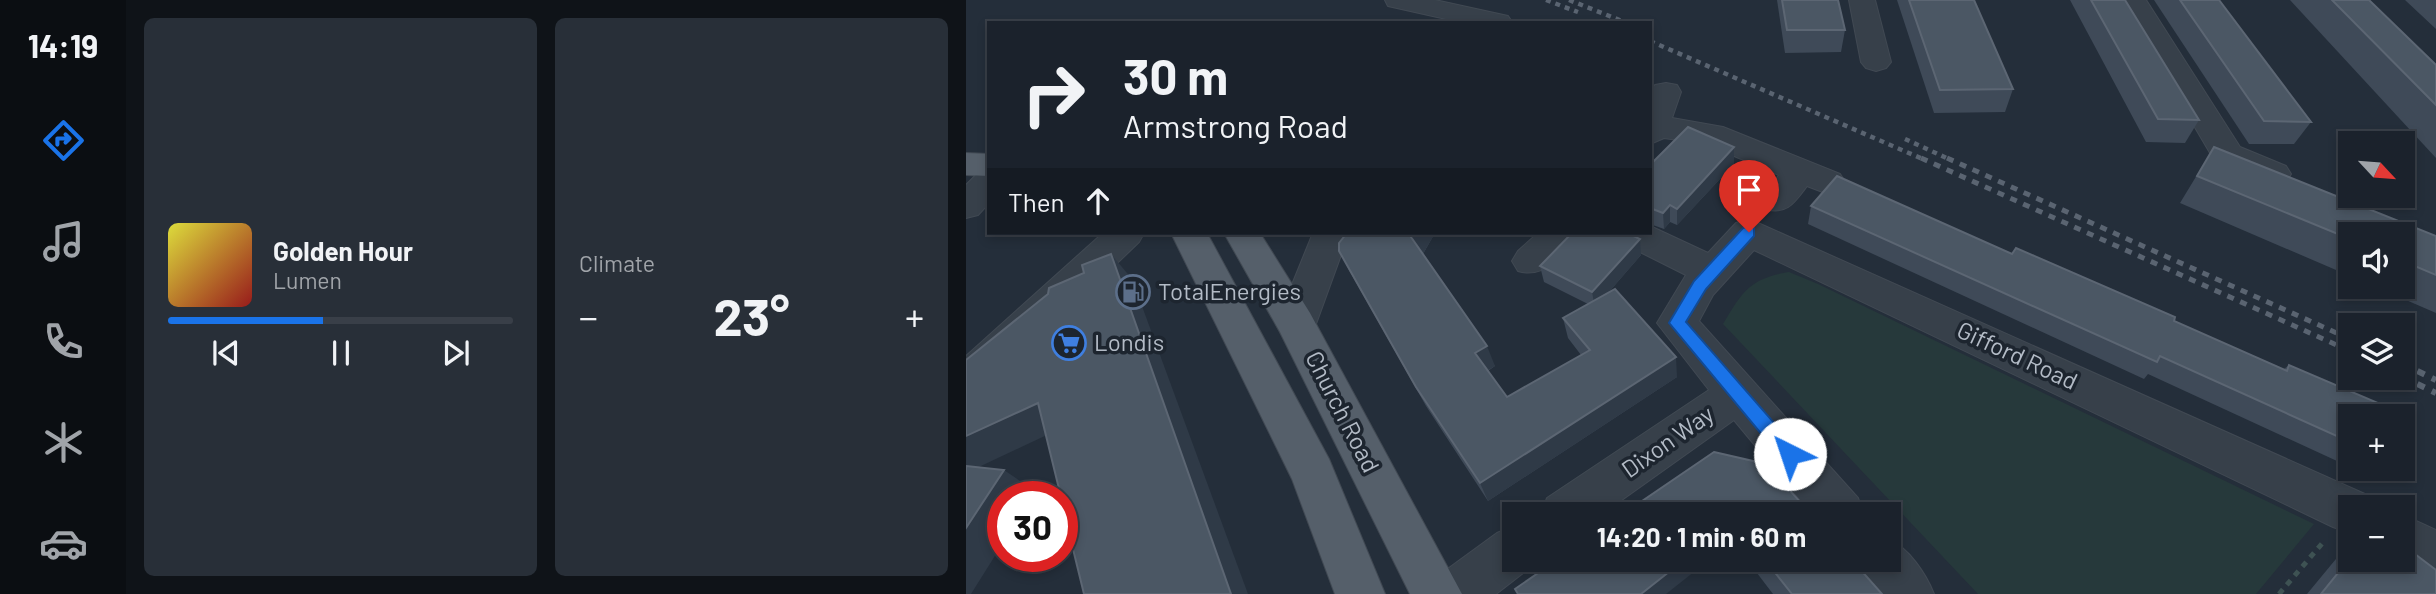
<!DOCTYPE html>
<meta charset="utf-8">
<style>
:root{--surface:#1b222c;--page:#282f38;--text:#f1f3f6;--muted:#a0a4a9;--line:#393f48;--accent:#1a73e8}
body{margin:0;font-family:Barlow,sans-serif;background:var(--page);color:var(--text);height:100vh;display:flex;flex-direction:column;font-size:26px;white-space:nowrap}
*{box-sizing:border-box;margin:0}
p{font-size:23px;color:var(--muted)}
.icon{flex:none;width:38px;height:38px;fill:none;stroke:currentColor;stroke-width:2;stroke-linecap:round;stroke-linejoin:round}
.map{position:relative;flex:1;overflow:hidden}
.panel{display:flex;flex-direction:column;gap:18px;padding:18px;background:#0f1318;width:840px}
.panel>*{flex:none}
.hud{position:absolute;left:21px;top:21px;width:665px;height:214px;border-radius:0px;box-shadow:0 4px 10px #0003,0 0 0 2px var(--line);background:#1b222c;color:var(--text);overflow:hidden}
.needle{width:46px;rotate:116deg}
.buttons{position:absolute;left:1372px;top:131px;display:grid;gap:14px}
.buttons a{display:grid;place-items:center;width:77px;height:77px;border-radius:0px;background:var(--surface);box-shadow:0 4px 10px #0003,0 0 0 2px var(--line);font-size:35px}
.speed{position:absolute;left:21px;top:481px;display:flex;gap:14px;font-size:35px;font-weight:700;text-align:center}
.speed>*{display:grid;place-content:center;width:91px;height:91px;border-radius:50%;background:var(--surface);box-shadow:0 4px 10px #0003,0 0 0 2px var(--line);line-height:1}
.speed .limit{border:10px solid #d22;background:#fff;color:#111}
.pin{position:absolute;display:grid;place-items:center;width:60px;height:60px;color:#fff;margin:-72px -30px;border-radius:50% 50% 50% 0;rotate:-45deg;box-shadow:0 0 7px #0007}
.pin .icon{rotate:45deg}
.me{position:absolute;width:77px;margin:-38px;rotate:319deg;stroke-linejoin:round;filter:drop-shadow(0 0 5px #0008)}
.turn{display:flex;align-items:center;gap:24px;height:147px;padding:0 21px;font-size:32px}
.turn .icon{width:91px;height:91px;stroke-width:2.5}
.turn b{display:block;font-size:49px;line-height:60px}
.then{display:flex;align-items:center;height:66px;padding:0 21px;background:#0003;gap:14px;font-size:26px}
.big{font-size:52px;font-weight:700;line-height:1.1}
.panel .widget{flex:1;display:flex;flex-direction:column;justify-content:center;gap:10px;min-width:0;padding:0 24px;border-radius:10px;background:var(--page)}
.song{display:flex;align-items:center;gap:21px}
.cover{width:84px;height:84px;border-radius:10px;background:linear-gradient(135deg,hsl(60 70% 55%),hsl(0 70% 35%))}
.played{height:7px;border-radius:4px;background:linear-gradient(90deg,var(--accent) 45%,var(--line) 45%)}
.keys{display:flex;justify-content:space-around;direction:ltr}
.heat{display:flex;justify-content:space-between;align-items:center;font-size:38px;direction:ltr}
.panel .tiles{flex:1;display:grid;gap:18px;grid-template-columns:repeat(2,1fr)}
.trip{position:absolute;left:536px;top:502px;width:399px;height:70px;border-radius:0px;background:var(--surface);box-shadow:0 4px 10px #0003,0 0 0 2px var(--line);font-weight:700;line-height:70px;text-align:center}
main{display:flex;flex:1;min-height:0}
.tab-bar{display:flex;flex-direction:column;width:126px;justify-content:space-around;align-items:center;background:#0b0e12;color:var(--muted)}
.tab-bar .icon{width:49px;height:49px}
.tab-bar .selected{color:var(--accent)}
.tab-bar b{font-size:32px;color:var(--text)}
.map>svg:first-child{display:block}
.green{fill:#26393b}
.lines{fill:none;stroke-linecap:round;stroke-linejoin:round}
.minor-casing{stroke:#414953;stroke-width:2}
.major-casing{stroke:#414953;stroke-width:2}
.path{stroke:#3e5253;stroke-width:5;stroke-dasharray:6 6;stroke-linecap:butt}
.minor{fill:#37404a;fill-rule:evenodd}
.major{fill:#555f6a;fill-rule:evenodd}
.rail-far2{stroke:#5a6471;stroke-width:4.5;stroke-dasharray:5 5;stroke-linecap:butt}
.rail-far1{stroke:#5a6471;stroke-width:5;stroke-dasharray:7 7;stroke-linecap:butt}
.rail{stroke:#5a6471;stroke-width:6;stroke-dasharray:8 8;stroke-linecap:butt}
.wall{fill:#3f4a58}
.shaded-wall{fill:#2f3a47}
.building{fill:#4b5764;stroke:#5c6673;stroke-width:2}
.route{fill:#1a73e8;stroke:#114b97;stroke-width:2}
.labels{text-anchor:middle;stroke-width:7;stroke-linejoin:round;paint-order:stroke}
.poi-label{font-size:24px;fill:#b3bbc6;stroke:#1d252f;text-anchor:start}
.street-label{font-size:24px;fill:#b3bbc6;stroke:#1d252f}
</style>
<main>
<nav class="tab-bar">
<b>14:19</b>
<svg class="icon selected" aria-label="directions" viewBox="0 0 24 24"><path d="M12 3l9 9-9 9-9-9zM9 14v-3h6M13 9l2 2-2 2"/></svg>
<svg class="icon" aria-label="music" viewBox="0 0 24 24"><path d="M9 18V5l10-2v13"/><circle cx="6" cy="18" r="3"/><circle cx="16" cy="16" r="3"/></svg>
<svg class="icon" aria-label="phone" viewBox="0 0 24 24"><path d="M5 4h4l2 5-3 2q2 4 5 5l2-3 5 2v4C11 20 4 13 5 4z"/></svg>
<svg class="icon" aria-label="climate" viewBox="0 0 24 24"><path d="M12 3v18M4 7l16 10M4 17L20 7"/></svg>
<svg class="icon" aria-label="car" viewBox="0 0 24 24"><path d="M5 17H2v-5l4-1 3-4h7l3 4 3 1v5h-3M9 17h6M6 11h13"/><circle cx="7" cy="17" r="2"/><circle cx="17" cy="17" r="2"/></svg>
</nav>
<section class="panel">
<div class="tiles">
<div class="widget">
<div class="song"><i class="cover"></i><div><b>Golden Hour</b><p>Lumen</p></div></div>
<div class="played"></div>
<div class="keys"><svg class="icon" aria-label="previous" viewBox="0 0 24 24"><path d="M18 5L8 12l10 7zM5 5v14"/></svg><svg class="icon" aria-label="pause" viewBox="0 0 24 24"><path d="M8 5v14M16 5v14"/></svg><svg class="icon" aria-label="next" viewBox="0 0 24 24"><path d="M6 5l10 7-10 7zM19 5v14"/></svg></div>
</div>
<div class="widget"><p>Climate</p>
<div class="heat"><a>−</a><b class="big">23°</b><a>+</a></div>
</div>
</div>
</section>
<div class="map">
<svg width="1470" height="594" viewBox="0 0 1470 594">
<rect width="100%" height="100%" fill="#242e3a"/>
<path class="green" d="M823 272 852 284 1348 524 1290 594H1012L757 324C776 292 784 278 823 272Z"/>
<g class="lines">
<g class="minor-casing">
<g id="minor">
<polygon points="419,0 469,0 542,16 546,22 498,23 422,6"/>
<polygon points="883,0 909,0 925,62 920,68 910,71 900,68 895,62"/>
<polygon points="1154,0 1180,0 1274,147 1320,166 1325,174 1320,182 1308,185 1250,163"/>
<path d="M700 83 711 85 715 92 706 118 757 127 874 174 879 182 874 190 862 194 841 186C828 203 821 215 799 209L794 200 813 175 740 144 698 138 684 144V93L689 85Z"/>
<polygon points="23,170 23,203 12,215 0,218 0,185 11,174"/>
<polygon points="783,219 1401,495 1406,508 1384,508 1384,533 1367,527 788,250 747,295 733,321 892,498 898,514 846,514 768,420 636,514 575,514 581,498 743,390 691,323 720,275 654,242 649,233 684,233 684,226 742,253 770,223"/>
<polygon points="137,233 178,233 173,242 15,394 0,400 0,356"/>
<polygon points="347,233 383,233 350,324 344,335 330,340 316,335 310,324"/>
<path d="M572 233H613C600 255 578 279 552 271L546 261 552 251Z"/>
<polygon points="1437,515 1470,530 1470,579 1431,560 1437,560"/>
<polygon points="548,526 548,560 568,560 565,567 530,594 465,594 472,576 531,533"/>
<path d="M922 539C943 548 960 574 968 594H911L897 577 890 560H922Z"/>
</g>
</g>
<g class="major-casing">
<g id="major">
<polygon points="0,153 23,154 23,176 0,175"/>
<polygon points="205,233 241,233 363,459 419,594 369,594 326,479"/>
<polygon points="258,233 294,233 344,313 496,594 444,594 314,332"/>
</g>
</g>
<polyline class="path" points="1313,594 1359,540"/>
<use href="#minor" class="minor"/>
<use href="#major" class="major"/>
<g class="rail-far2">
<polyline points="580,0 612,12"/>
<polyline points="603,0 661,23"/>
<polyline points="684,41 959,160"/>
<polyline points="939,139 985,160"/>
</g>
<g class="rail-far1">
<polyline points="955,158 1384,351"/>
<polyline points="981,158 1384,339"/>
</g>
<g class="rail">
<polyline points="1437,364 1470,380"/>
<polyline points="1437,377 1470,393"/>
</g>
</g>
<g class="wall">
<polygon points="811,0 872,0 879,30 875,52 819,53"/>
<polygon points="931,0 1008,0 1047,89 1039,112 968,113"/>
<polygon points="1104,0 1159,0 1233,120 1219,143 1180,142"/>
<polygon points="1188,0 1253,0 1345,122 1328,144 1283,144"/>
<polygon points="1324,0 1403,0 1470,65 1470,158"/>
<polygon points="1439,0 1470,0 1470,29"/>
<polygon points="768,147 768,164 711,225 704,222 698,229 684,224 684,165"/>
<polygon points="1248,147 1470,236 1470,313 1410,287 1437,287 1437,234 1384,234 1384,276 1214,203"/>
<polygon points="845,206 1046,254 1208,321 1318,369 1323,365 1384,416 1384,467 1182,374 1178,379 842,224"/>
<polygon points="381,233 469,233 457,254 529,366 522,371 541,397 615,355 602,338 597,318 622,304 578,282 574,266 675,255 642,293 711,377 522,501 460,406 384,272 373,251"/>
<polygon points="1388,469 1400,469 1395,472"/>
<polygon points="1384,542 1384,560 1470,594 1341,594"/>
<polygon points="781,560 886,560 916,594 807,594"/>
</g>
<g class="shaded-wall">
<polygon points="768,147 768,164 711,225 711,209"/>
<polygon points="704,205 704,222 698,229 697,213"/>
<polygon points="448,233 469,233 454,259 445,237"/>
<polygon points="674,239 675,255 629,308 626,292"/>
<polygon points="145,254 166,279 282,594 265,594"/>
<polygon points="521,346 529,366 517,373 509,353"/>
<polygon points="710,357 711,377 522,501 514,483"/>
<polygon points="72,403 100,426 0,473 0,436"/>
<polygon points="38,470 69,491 66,497 37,497 37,543 5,594 0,594 0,528"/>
<polygon points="718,560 743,560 700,594 675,594"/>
</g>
<g class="building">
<polygon points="816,0 872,0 879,30 821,30"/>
<polygon points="943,0 1008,0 1047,89 974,90"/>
<polygon points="1125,0 1159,0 1233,120 1192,119"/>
<polygon points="1214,0 1253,0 1345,122 1298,121"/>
<polygon points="1366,0 1403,0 1470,65 1470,105"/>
<polygon points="722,127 768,147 711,209 704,205 697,213 684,208 684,165"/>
<polygon points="1248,147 1470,236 1470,275 1437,261 1437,234 1384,234 1384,239 1231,176"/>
<polygon points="871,176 1046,254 1050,248 1209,317 1208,321 1321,371 1323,365 1426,409 1424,416 1384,416 1384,442 1194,356 1191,362 845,206"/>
<polygon points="381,233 448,233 445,237 521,346 509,353 541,397 624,350 597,318 649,289 710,357 514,483 450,387 373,251 373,243"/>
<polygon points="606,233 661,233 674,239 626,292 574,266"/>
<polygon points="145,254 265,594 118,594 96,504 96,497 95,497 72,403 0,436 0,360 82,294 83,288 118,273 116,265"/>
<polygon points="748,452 800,464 845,514 657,514"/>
<polygon points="0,466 38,470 0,528"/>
<polygon points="1437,545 1470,570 1470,594 1355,594 1384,558 1384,560 1437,560"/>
<polygon points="591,560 718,560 675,594 552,594 549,589"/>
<polygon points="799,560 886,560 916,594 826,594"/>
</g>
<polygon class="route" points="783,226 788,228 788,236 740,289 720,322 830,448 833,454 830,460 824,462 817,460 703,323 728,281 777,228"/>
<defs>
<g id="fuel-ring" transform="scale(1.75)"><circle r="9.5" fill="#1d252f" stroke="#5c6f8a" stroke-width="1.5"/><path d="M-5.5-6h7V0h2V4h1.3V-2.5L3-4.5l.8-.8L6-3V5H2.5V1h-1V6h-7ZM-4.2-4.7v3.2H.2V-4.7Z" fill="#5c6f8a"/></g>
<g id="supermarket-ring" transform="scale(1.75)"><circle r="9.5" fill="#1d252f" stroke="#3f7fe0" stroke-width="1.5"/><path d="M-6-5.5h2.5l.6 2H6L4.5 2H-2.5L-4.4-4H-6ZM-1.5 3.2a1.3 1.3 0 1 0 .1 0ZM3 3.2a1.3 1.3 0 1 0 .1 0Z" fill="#3f7fe0"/></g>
</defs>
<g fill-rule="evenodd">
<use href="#fuel-ring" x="167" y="292"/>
<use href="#supermarket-ring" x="103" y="343"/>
</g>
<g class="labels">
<g class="poi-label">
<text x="192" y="300">TotalEnergies</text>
<text x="128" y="351">Londis</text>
</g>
<g class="street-label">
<text transform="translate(1051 356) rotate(25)" y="8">Gifford Road</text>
<text transform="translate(376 412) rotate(63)" y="8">Church Road</text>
<text transform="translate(702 442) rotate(-35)" y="8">Dixon Way</text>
</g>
</g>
</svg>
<div class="buttons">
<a><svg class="needle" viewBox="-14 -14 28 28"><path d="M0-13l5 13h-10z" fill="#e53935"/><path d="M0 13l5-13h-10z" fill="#a0a4a9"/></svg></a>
<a><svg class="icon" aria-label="sound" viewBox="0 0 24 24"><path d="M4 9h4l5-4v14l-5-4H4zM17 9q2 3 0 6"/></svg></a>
<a><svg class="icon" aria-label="layers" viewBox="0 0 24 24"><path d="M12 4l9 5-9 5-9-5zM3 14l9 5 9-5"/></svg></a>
<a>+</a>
<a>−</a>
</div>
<div class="speed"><div class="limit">30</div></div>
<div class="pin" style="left:783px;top:232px;background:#d93025"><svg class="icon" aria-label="arrive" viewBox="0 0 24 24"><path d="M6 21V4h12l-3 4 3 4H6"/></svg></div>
<svg class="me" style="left:824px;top:454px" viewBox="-20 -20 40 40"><circle r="19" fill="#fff"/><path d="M0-13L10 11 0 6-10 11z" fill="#1a73e8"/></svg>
<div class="trip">14:20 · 1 min · 60 m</div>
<div class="hud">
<div class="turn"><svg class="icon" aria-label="right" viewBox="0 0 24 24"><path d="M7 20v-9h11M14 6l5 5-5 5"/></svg><div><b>30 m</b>Armstrong Road</div></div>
<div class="then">Then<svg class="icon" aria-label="ahead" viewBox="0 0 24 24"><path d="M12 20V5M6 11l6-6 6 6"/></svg></div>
</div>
</div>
</main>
